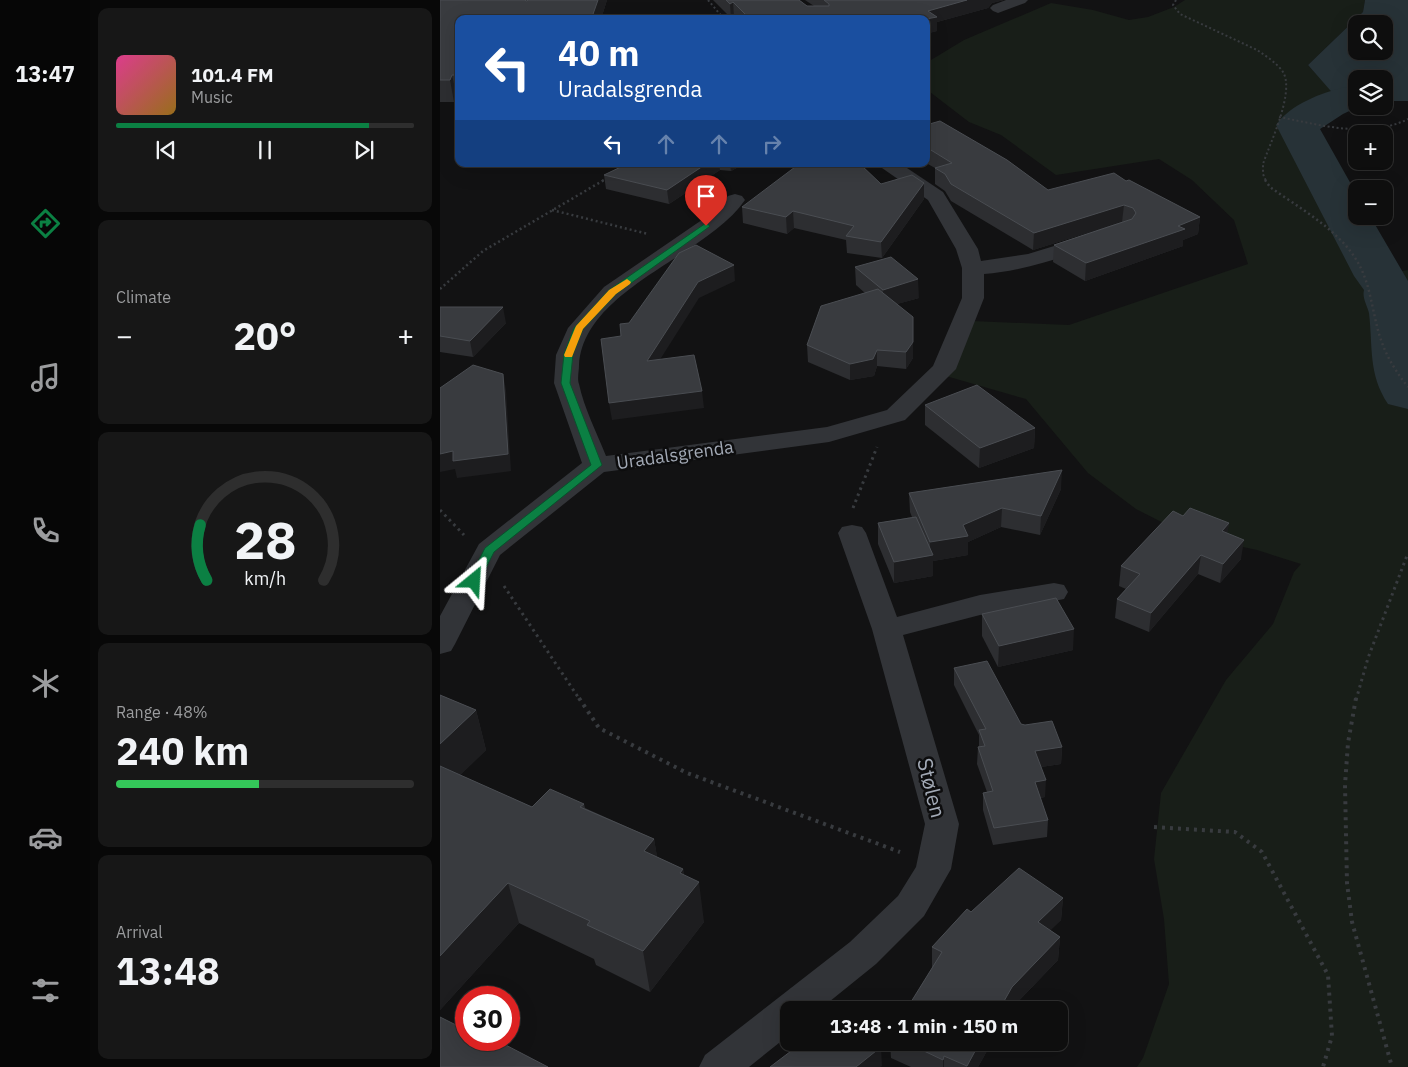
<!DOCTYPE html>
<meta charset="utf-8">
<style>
:root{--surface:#0e0e0e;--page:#171717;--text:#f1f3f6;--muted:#9b9c9e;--line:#2e2e2e;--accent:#0b8043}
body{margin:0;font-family:"IBM Plex Sans",sans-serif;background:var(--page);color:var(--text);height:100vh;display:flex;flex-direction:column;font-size:19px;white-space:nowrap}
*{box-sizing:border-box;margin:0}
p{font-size:16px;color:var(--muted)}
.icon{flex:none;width:28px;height:28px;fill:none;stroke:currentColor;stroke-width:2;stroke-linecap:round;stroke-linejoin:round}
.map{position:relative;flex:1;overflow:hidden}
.panel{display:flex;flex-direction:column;gap:8px;padding:8px;background:#080808;width:350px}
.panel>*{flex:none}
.top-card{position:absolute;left:15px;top:15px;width:475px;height:152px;border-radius:10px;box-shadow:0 5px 20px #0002,0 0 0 1px var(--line);background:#1a4fa0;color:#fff;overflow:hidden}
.buttons{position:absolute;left:908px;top:15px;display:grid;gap:10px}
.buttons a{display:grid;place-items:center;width:45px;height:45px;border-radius:10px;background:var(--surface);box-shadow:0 5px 20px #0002,0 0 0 1px var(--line);font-size:25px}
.speed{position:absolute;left:15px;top:986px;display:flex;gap:10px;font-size:25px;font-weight:700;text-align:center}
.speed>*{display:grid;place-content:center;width:65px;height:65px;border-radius:50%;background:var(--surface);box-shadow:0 5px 20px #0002,0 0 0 1px var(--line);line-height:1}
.speed .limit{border:8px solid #d22;background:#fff;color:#111}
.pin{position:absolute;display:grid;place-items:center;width:42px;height:42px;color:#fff;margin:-51px -21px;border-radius:50% 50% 50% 0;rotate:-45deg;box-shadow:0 0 5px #0007}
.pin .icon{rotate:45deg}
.me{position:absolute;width:55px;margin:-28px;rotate:27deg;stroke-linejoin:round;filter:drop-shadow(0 0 4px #0008)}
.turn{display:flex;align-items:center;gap:18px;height:105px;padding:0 20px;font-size:22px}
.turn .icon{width:65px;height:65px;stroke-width:2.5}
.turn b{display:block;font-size:35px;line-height:42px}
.lanes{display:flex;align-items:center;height:48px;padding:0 20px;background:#0003;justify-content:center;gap:25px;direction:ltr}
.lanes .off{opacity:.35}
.big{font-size:38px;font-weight:700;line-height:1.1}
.panel .widget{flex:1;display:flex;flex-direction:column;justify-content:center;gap:8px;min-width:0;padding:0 18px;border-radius:10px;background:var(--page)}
.panel .dial{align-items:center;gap:0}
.dial svg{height:130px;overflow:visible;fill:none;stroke:var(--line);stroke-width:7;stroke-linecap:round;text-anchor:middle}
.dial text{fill:var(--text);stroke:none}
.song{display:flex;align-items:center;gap:15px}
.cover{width:60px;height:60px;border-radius:8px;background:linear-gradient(135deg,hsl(330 70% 55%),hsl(40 70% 35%))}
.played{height:5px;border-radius:2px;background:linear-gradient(90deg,var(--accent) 85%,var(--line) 85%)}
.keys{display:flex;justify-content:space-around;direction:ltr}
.heat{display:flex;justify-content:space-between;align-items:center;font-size:28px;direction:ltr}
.charge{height:8px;border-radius:4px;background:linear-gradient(90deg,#34c759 48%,var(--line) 0)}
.trip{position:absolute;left:340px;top:1001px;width:288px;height:50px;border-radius:10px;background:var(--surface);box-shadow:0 5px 20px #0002,0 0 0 1px var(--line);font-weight:700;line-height:50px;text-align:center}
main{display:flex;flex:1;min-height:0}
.menu{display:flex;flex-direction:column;width:90px;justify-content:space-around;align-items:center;background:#060606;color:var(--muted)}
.menu .icon{width:35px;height:35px}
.menu .active{color:var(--accent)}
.menu b{font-size:22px;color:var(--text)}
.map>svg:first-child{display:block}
.green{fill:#181e18}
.water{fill:#273237;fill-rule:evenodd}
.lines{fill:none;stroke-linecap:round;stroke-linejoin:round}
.river{fill:#273237;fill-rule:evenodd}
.path-far3{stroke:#383b3f;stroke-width:2;stroke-dasharray:2 2.5;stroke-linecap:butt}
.path-far2{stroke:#383b3f;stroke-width:2.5;stroke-dasharray:2 3;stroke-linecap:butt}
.path-far1{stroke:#383b3f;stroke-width:3;stroke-dasharray:2.5 4;stroke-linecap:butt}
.path{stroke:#383b3f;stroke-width:4;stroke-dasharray:3 5;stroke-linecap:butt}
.street{fill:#323438;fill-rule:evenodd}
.wall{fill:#2d2e31}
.shaded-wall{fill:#1d1d1f}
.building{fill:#393b3f;stroke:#4a4d52}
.route{fill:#0b8043;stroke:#07532c}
.slow{fill:#f59e0b}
.labels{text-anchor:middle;stroke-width:5;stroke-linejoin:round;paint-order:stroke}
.street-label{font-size:18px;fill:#a2a9b5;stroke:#0d0d0e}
.near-street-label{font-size:21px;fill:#a2a9b5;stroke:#0d0d0e}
</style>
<main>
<nav class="menu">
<b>13:47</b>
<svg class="icon active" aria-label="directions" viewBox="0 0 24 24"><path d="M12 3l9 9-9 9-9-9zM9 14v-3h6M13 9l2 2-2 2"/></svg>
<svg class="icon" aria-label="music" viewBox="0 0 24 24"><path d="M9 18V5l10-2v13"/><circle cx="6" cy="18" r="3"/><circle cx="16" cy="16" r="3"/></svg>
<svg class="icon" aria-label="phone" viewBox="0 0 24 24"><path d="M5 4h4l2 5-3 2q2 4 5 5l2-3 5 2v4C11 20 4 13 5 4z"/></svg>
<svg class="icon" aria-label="climate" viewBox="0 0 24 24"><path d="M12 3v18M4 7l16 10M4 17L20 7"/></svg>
<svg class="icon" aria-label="car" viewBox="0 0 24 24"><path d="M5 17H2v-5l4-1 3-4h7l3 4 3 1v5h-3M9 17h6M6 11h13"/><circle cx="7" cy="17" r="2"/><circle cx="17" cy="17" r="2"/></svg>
<svg class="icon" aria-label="filters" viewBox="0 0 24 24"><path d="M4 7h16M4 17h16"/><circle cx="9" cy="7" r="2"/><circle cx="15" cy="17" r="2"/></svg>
</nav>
<section class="panel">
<div class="widget">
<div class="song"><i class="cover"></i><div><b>101.4 FM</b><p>Music</p></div></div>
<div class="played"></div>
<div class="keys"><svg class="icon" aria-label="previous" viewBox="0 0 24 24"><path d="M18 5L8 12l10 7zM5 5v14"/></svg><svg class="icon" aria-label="pause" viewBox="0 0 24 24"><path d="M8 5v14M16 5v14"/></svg><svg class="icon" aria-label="next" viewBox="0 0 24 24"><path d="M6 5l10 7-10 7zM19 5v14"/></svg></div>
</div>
<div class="widget"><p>Climate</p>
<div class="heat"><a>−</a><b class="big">20°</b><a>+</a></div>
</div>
<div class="widget dial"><svg viewBox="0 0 100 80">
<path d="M14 69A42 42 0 1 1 86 69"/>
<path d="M14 69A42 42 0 0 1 10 35" stroke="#0b8043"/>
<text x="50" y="56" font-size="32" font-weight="700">28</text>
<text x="50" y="72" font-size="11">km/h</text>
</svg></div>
<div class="widget"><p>Range · 48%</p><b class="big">240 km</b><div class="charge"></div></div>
<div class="widget"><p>Arrival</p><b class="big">13:48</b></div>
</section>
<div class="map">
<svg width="968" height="1067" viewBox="0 0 968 1067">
<rect width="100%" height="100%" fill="#121213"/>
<polygon class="green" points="745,0 925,0 923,12 868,65 897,97 905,99 889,105 857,125 939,275 968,270 968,1067 697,1067 703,1058 729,984 724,919 714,859 721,793 786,680 833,624 854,572 861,564 817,550 747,535 696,509 648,473 586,399 506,376 532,321 629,325 808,264 794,220 752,180 719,159 616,175 561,135 529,122 486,89 486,63 524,40 611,3 653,10 689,20 708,17 734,7"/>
<path class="water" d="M925 0H968V101H944V79H916V100L897 98 868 65 923 12ZM916 24H944V51H916Z"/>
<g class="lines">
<path class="river" d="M905 87 916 90V106H920L903 114 880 129 916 193V216H930L968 281V409L948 404C928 374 933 347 929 313 927 305 922 298 924 290L914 276 836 125C851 104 881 93 905 87Z"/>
<g class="path-far3">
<polyline points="268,0 284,19"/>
<path d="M736 0 733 5 740 14 817 50C826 56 837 63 843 72 855 92 830 143 823 164V174L826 181"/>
<path d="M839 117C881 125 928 139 968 119"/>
<polyline points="162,181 167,178"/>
</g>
<g class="path-far2">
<path d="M825 180 830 187C859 208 898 229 917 261 931 284 932 312 940 337 946 356 956 372 968 387"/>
<polyline points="112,210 208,234"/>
<polyline points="0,289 43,251 164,180"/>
</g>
<g class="path-far1">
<polyline points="413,508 437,447"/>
<polyline points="0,510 24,535"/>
<polyline points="64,586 140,700"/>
<polyline points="916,700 928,658 968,553"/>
</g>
<g class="path">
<polyline points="139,698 159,728 247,773 460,852"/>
<polyline points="916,698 908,743 905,785 907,883 912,922 952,1067"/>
<polyline points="714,827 795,832 822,852 888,975 892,1036 883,1067"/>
</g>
<g class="street">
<polygon points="566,0 588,0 585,3 558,13 553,11 550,8 553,5"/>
<path d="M440 164H461L503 192 538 249 541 261 588 254 650 235 657 237 660 241 657 245C621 258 583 271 544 274V298L516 369 465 420 389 442 164 472 60 555 15 644 11 651 0 654V616L39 544 142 463 114 383 116 355 128 328 164 287 272 213 288 196 295 194 302 196 305 200C266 257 144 288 139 365 139 371 137 379 139 384 144 408 157 433 166 456L387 427 447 410 493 366 522 298V268L516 249 488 200 442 168Z"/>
<polygon points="412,525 422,527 426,533 457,617 540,595 614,583 624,585 628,592 624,599 614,601 540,615 463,635 519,824 511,869 484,916 436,964 379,1010 349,1010 349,1035 309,1067 259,1067 265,1055 410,942 458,896 476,867 485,824 432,629 398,533 402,527"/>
</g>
</g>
<g class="wall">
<polygon points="0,0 87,1 88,0 167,0 161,19 19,19 19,97 17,97 14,102 0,102"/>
<polygon points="273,0 359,0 367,6 374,6 365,0 564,0 552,3 548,8 497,22 497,31 489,33 489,46 486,47 486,19 296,19 294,16 291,18"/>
<polygon points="486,125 608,190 686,181 760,217 758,234 743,240 743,246 645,281 613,262 614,245 666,227 593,250 511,201 505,191 495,184 495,168 486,163"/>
<polygon points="187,164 304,164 291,171 280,170 229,204 166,189 164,175"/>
<polygon points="441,184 484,199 442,258 407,253 406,240 354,228 347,234 303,223 302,207"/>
<polygon points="415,267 479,298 457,304 473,358 466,369 437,366 434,376 410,380 368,362 367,345 425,293 416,285"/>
<polygon points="0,307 66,323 33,357 0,352"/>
<polygon points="485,405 595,428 594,448 539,468 485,425"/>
<polygon points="621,489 600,535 561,527 528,542 528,555 493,561 493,576 454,583 438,544 438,523 472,517 470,512 469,493"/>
<polygon points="743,516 789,523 787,533 801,559 780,583 758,574 709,632 675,618 677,599 686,589 679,586 681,566"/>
<polygon points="542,614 633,650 558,667 542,636"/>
<polygon points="514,668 581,724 622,747 621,764 601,767 605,797 600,798 608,820 607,837 553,845 543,810 543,793 547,792 537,764 538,747 539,746 539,735 514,685"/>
<polygon points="0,695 36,710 46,750 20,775 92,807 144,804 145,808 214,839 217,857 243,869 244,875 264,922 210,992 156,965 154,959 79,923 0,1010"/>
<polygon points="623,898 621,920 610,930 620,937 618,960 570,1010 492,968 492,947 531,912"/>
<polygon points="450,1042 552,1042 538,1067 471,1067 451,1058"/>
</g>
<g class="shaded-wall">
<polygon points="158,0 167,0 161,19 143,19"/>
<polygon points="527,0 564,0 552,3 548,8 497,22 497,31 489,33 489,46 486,47 486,19 488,11"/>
<polygon points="293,2 294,16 291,18 290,4"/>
<polygon points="12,75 17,97 14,102 10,80"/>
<polygon points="266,164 279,164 280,170 229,204 227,190"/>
<polygon points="290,164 304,164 291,171"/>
<polygon points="484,183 484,199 442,258 441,242"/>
<polygon points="684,205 682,222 593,250 594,233"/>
<polygon points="353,211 354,228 347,234 346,217"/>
<polygon points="760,217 758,234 743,240 743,246 645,281 646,263"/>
<polygon points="294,265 295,281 259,298 209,377 207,361 258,282"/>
<polygon points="478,279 479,298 443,308 443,290"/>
<polygon points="63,307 66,323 33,357 30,341"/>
<polygon points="473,317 473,358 466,369 466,352"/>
<polygon points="437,350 437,366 434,376 410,380 410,364"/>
<polygon points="63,374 66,390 71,471 17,478 15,469 0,472 0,454"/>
<polygon points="262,391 264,408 172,420 169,403"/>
<polygon points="595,428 594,448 539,468 540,448"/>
<polygon points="622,470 621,489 600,535 601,516"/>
<polygon points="562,508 561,527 528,542 528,555 493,561 493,576 454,583 454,562 490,556 490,542 523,525"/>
<polygon points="789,523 786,542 782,531"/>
<polygon points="804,540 801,559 780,583 783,564"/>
<polygon points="761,555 758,574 709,632 711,613"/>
<polygon points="634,629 633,650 558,667 559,646"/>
<polygon points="36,710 46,750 0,795 0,744"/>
<polygon points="622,747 621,764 594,768 595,751"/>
<polygon points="606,780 605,797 594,799 595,782"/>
<polygon points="214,839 221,879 204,851"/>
<polygon points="243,869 247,896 259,882 264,922 210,992 203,951 240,873"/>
<polygon points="68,883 79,923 0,1010 0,956"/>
<polygon points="623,898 621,920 597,944 598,922"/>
<polygon points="620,937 618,960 570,1010 559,1010 572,987"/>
<polygon points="540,1042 552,1042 538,1067 527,1067"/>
<polygon points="441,1047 442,1066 440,1067 416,1067"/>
<polygon points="504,1056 504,1067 503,1067 503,1060"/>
</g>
<g class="building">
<polygon points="0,0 84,0 87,1 88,0 158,0 152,17 143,19 19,19 19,75 12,75 10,80 0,80"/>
<polygon points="286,0 359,0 367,6 389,6 389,4 384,0 527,0 488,11 497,17 486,19 310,19 293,2 290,4"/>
<polygon points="500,121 567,160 608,190 674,173 686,181 689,180 760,217 738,226 745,229 646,263 614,245 692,219 696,213 693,208 684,205 594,233 511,184 505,174 495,168 512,163 486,147 486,125"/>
<polygon points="187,164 266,164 227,190 164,175"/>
<polygon points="359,164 420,164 441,184 472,175 484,183 441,242 406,236 414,226 353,211 346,217 302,207"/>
<polygon points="256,245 294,265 258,282 207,361 254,355 262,391 169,403 161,339 181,336 180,324 189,323 239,253"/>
<polygon points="451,257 478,279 443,290 415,267"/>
<polygon points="438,289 473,317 473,342 466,352 437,350 433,359 410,364 367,345 381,306"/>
<polygon points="0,307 63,307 30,341 0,336"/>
<polygon points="33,365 63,374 68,454 13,461 13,451 0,454 0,388"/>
<polygon points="537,385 595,428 540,448 485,405"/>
<polygon points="622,470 601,516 562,508 523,525 528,536 490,542 469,493"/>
<polygon points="750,508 789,523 782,531 804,540 783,564 761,555 711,613 677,599 700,574 681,566 733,511 743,516"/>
<polygon points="476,517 493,555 454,562 438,523"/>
<polygon points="616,598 634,629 559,646 542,614"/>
<polygon points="547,661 581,724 585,725 612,721 622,747 595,751 606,780 595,782 608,820 554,828 543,793 553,791 538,747 545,746 539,730 546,729 514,668"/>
<polygon points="0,695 36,710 0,744"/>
<polygon points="0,766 92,807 110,789 144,804 140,807 214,839 204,851 243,869 240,873 259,882 203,951 147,925 150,921 68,883 0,956"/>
<polygon points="579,868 623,898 598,922 620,937 572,987 559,1010 466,1010 502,952 492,947 527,909 531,912"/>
<polygon points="400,1005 404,1010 393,1010"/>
<polygon points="0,1017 26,1030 26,1040 45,1040 47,1041 48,1040 56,1040 108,1067 0,1067"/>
<polygon points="363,1042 436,1042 441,1047 416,1067 330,1067"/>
<polygon points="465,1042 540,1042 527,1066 504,1056 503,1060"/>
</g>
<polygon class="route" points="266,223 270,226 269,227 176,294 143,329 133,354 130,383 162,465 54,552 38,584 29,584 28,581 45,548 151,465 121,383 124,354 134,328 169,290"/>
<polygon class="slow" points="187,279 191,282 190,284 176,294 143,329 132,357 125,357 124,355 136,326 169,290"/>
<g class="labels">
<g class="street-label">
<text transform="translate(235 455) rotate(-8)" y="6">Uradalsgrenda</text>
</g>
<g class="near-street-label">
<text transform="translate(491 788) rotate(76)" y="7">Stølen</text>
</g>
</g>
</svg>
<div class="buttons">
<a><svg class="icon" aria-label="search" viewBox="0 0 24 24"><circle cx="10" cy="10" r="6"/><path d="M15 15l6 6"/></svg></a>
<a><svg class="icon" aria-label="layers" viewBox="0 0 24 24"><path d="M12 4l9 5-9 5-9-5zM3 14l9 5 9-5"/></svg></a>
<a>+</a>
<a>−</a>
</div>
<div class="speed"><div class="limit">30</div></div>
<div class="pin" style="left:266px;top:226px;background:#d93025"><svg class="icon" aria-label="arrive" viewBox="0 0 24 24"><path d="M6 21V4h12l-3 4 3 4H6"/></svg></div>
<svg class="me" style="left:34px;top:581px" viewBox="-20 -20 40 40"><path d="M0-17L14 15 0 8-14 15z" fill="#0b8043" stroke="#fff" stroke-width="4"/></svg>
<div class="trip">13:48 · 1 min · 150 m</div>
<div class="top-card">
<div class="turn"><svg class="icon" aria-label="left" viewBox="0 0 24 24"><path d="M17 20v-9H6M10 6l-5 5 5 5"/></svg><div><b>40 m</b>Uradalsgrenda</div></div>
<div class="lanes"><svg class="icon" aria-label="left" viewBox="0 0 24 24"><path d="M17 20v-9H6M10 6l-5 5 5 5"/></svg><svg class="icon off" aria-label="ahead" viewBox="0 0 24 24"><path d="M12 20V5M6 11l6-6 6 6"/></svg><svg class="icon off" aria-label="ahead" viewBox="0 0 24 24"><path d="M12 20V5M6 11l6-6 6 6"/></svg><svg class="icon off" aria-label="right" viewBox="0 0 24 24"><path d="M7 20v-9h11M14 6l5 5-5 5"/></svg></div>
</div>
</div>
</main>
